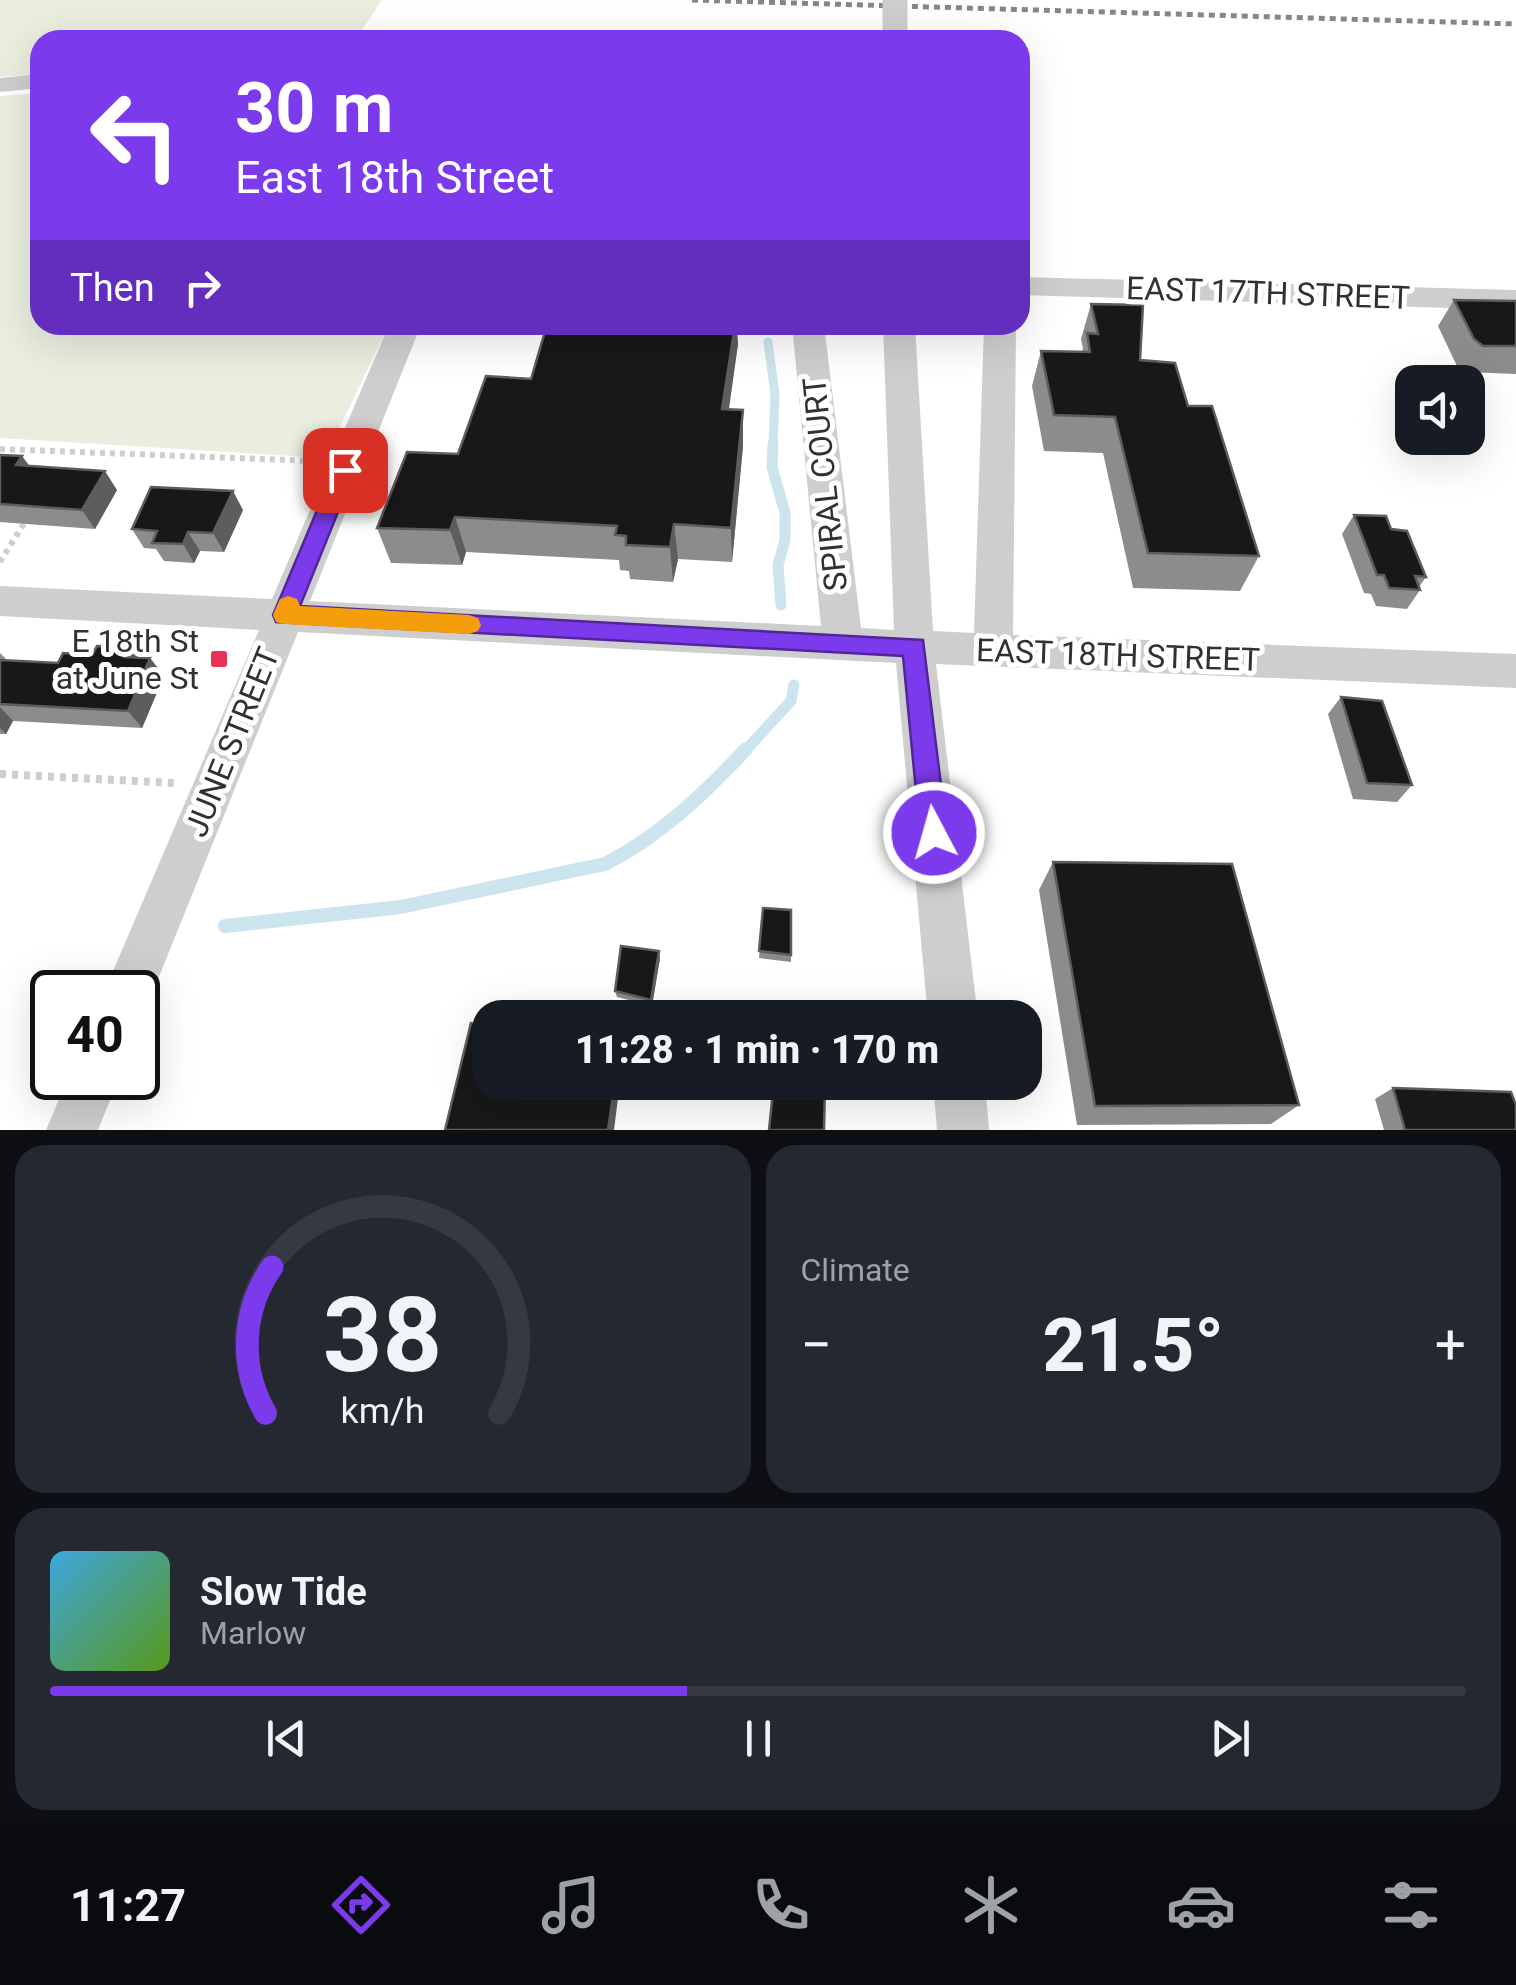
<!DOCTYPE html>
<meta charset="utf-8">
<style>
:root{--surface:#171b24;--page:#242831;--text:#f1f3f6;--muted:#9ea1a6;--line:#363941;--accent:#7c3aed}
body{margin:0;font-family:Roboto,sans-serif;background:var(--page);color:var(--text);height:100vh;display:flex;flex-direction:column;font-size:38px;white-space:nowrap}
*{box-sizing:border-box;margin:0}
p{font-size:32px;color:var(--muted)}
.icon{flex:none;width:55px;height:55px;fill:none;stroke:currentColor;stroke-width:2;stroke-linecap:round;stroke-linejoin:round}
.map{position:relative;height:1130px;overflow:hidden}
.side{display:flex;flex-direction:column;gap:15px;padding:15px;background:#0d0f14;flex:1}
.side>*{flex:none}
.top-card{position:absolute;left:30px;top:30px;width:1000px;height:305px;border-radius:30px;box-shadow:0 10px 40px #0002;background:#7c3aed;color:#fff;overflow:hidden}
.tools{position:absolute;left:1395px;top:365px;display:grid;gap:20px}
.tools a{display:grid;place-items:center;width:90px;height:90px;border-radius:20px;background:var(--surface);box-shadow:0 10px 40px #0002;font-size:50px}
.speed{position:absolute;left:30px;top:970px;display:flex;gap:20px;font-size:50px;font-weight:700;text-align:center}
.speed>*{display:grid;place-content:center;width:130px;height:130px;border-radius:50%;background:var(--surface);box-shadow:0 10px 40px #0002;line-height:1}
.speed .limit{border:5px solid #111;border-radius:15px;background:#fff;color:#111}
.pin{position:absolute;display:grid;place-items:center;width:85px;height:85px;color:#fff;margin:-42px;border-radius:20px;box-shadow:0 5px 15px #0006}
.me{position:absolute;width:110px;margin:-55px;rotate:354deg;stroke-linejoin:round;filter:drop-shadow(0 0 8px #0008)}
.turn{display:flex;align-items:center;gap:35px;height:210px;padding:0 40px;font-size:45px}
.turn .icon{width:130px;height:130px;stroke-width:2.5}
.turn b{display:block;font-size:70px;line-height:85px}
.then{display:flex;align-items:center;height:95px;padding:0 40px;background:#0003;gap:20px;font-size:38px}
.big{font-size:75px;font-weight:800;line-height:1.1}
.side .tile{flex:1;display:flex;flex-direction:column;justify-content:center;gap:15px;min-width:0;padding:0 35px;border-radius:30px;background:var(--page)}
.side .dial{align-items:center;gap:0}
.dial svg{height:260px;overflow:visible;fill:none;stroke:var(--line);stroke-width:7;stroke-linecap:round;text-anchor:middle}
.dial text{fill:var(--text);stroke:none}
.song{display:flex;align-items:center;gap:30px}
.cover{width:120px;height:120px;border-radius:15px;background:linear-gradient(135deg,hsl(200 70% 55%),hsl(90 70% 35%))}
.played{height:10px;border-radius:5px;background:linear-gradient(90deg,var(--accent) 45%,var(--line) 45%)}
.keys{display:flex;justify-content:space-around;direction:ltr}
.heat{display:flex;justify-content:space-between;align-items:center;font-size:55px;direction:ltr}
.side .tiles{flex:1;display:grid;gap:15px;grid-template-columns:1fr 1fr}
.tile:last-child{grid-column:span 2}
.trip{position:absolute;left:472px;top:1000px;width:570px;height:100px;border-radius:30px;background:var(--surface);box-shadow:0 10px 40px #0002;font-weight:800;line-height:100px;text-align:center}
.dock{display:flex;height:160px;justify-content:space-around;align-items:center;background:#090b0e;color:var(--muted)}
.dock .icon{width:70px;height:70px}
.dock .current{color:var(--accent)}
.dock b{font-size:45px;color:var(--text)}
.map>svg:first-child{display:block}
.green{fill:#e9eedf}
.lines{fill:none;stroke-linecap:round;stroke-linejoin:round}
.stream-far2{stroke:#cce4ee;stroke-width:9}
.stream-far1{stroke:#cce4ee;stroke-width:11}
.stream{stroke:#cce4ee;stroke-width:14}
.path-far1{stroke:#cecece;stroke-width:6;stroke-dasharray:5 5;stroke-linecap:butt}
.path{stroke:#cecece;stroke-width:8;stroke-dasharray:6 6;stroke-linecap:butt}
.minor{fill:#cecece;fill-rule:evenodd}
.rail{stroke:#868686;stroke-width:5;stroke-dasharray:6 5;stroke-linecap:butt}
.minor-bridge{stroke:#cecece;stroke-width:25}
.wall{fill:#8c8c8c}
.shaded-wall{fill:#5d5d5d}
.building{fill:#181818;stroke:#5d5d5d;stroke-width:2.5}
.route{fill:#7c3aed;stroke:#51269a;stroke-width:2.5}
.slow{fill:#f59e0b}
.poi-dot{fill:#e93251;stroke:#fff;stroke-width:4}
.labels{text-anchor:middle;stroke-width:10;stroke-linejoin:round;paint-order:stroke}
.street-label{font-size:32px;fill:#313131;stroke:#fff}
.poi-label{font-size:32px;fill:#313131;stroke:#fff;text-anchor:end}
</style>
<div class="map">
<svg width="1516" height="1130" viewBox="0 0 1516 1130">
<rect width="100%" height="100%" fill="#fff"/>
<g class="green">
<polygon points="0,0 382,0 355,40 40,40 40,74 0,77"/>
<polygon points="40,93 40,325 389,325 325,458 0,438 0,96"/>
</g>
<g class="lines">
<polyline class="stream-far2" points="768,342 775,394 773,446"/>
<g class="stream-far1">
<polyline points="773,444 772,467 785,513 785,540 778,565 781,605"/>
<polyline points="744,752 791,701 794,685"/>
</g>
<path class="stream" d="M225 926 401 907 605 864C660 836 704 794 746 749"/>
<g class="path-far1">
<polyline points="0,449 313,461"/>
<polyline points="0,562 28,517"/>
</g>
<polyline class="path" points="0,774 174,783"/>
<g class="minor">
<polygon points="40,74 40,88 0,92 0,78"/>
<polygon points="1020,277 1516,290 1516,310 1020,295"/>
<polygon points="389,325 421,325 310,601 821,626 792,325 824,325 861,628 894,630 883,325 915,325 933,631 974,633 984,325 1016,325 1013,635 1516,654 1516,688 936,664 978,1018 928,1018 896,663 298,632 146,1009 138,1013 138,992 104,992 259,630 0,616 0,586 272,599"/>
<polygon points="68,1078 119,1078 98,1130 46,1130"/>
<polygon points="933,1082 985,1082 989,1130 937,1130"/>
</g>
<polyline class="rail" points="692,0 1516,24"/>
<polyline class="minor-bridge" points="895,0 895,40"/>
</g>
<g class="wall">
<polygon points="1454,300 1516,301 1516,374 1466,372 1457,366 1438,326"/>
<polygon points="1091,304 1140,360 1188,406 1259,556 1240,591 1133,588 1103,453 1044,451 1032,386 1041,351 1082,352 1083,348 1081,339"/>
<polygon points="738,344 728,410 743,446 732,562 678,559 673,582 630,579 629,571 620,570 619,560 466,552 462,565 391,563 377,528 458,454 531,379"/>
<polygon points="0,455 22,456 29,466 117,490 95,529 0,522"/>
<polygon points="243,510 224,552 200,551 194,563 164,561 156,549 144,548 132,529"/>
<polygon points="1354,515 1391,529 1426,577 1419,587 1420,590 1407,609 1376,606 1371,594 1364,593 1342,534"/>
<polygon points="130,647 137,657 150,658 164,676 142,728 13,721 6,734 0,734 0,653 7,660 58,663"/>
<polygon points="1341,697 1412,785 1397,802 1353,799 1328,714"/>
<polygon points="1053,862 1299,1105 1271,1124 1077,1125 1039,890"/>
<polygon points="763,908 791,910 791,962 759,958"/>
<polygon points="660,958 652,1006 617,997 615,991"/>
<polygon points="1393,1088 1516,1130 1384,1130 1375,1099"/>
</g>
<g class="shaded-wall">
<polygon points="735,325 737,325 738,344 724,445 722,409"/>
<polygon points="743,410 743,446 732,562 731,528"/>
<polygon points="22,456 36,475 16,465"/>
<polygon points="105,471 117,490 95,529 82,510"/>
<polygon points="233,491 243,510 224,552 213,533"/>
<polygon points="455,517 466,552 462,565 450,530"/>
<polygon points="674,524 678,559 673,582 670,547"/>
<polygon points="188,532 200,551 194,563 183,544"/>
<polygon points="130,647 143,665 125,657"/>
<polygon points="150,658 164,676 142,728 128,711"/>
<polygon points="0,707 13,721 6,734 0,728"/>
<polygon points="659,951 660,958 652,1006 651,1000"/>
<polygon points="615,1082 620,1082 614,1130 608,1130"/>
</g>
<g class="building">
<polygon points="1454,300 1516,301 1516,346 1483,346 1474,339"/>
<polygon points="1091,304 1143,305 1140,360 1175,363 1188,406 1212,406 1259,556 1148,553 1115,417 1054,415 1041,351 1090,352 1087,333 1098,334"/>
<polygon points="547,325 735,325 722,409 743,410 731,528 674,524 670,547 626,545 626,536 615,535 617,526 455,517 450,530 377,528 407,452 458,454 486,376 531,379"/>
<polygon points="0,455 22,456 16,465 105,471 82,510 0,504"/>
<polygon points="151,487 233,491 213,533 188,532 183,544 152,543 157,531 132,529"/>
<polygon points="1354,515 1386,516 1391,529 1407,531 1426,577 1415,576 1420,590 1389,588 1384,575 1377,575"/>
<polygon points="97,646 130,647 125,657 150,658 128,711 0,704 0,660 58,663 63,653 92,655"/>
<polygon points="1341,697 1382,701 1412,785 1367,783"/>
<polygon points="1053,862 1232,864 1299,1105 1095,1106"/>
<polygon points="763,908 791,910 791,955 759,951"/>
<polygon points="621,946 659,951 651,1000 615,991"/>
<polygon points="471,1023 490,1026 490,1082 615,1082 608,1130 445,1130"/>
<polygon points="774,1082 825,1082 824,1130 769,1130"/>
<polygon points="1393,1088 1511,1092 1516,1105 1516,1130 1405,1130"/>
</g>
<polygon class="route" points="345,462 355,470 300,606 923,640 947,833 943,842 934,846 924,842 920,833 903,656 276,622 273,615 334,470"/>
<polygon class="slow" points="288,596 297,599 300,606 469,615 478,618 481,625 478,631 469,634 284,624 276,622 273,615 280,599"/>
<rect class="poi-dot" x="209" y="649" width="20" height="20" rx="5"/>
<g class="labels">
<g class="street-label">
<text transform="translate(1268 293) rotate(2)" y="11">EAST 17TH STREET</text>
<text transform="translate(825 484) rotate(-96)" y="11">SPIRAL COURT</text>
<text transform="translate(1118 655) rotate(2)" y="11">EAST 18TH STREET</text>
<text transform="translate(232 742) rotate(-68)" y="11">JUNE STREET</text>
</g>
<g class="poi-label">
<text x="199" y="652">E 18th St<tspan x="199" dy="37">at June St</tspan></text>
</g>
</g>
</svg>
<div class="tools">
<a><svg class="icon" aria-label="sound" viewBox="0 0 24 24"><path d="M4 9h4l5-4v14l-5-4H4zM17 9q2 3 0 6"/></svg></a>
</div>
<div class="speed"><div class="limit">40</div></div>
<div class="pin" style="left:345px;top:470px;background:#d93025"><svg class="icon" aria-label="arrive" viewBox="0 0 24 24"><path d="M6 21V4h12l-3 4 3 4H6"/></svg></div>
<svg class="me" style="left:934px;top:833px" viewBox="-20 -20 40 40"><circle r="17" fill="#7c3aed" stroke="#fff" stroke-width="3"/><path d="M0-11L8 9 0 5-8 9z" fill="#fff"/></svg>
<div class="trip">11:28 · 1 min · 170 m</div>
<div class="top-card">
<div class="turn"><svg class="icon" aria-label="left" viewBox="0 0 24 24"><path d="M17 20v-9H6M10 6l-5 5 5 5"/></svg><div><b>30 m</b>East 18th Street</div></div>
<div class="then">Then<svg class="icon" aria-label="right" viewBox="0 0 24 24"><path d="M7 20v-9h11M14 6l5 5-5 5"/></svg></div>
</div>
</div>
<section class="side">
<div class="tiles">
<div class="tile dial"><svg viewBox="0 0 100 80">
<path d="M14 69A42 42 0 1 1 86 69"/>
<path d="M14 69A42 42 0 0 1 16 24" stroke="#7c3aed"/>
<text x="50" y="56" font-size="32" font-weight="700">38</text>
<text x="50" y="72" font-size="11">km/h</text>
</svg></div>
<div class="tile"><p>Climate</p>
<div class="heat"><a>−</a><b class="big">21.5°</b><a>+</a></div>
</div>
<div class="tile">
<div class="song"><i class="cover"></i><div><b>Slow Tide</b><p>Marlow</p></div></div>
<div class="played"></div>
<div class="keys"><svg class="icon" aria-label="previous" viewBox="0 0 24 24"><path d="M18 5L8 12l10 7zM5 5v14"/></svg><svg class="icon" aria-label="pause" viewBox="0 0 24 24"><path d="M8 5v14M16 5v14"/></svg><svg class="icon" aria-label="next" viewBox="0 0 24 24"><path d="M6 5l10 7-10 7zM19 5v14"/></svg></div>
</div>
</div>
</section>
<nav class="dock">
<b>11:27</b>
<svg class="icon current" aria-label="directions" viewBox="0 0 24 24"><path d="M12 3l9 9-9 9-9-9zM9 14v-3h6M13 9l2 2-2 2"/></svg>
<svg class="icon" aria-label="music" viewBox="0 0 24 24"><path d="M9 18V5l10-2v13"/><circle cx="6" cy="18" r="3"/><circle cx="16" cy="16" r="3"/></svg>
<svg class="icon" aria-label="phone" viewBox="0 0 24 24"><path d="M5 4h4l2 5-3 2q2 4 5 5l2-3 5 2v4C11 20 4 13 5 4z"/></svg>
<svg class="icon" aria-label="climate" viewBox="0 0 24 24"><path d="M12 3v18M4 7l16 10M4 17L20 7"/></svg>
<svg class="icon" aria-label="car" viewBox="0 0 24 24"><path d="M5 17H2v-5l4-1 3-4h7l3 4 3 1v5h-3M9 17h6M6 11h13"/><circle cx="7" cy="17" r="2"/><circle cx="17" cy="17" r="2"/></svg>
<svg class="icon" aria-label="filters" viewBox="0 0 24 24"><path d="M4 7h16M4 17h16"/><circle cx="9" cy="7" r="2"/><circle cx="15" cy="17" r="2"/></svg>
</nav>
